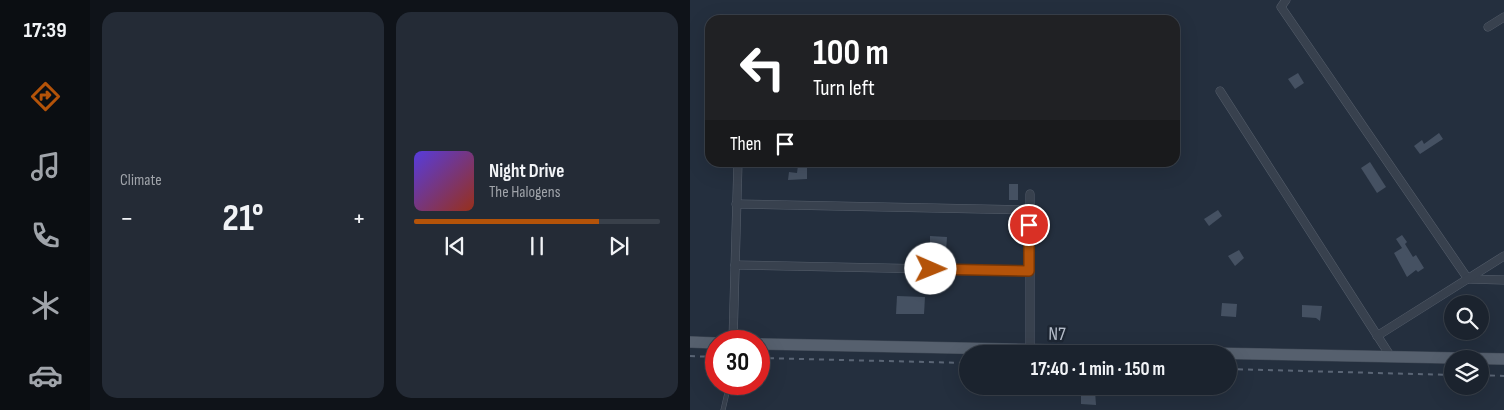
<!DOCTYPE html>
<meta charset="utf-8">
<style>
:root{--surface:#1b232e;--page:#242b36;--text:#f1f3f6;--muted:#a0a4aa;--line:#39404a;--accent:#b45309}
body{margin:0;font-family:"Sofia Sans Condensed",sans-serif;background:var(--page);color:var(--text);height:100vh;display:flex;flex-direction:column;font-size:19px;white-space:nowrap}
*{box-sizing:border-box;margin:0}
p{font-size:16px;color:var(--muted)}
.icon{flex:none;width:28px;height:28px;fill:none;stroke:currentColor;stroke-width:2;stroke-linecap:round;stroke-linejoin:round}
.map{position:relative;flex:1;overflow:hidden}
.side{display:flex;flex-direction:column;gap:12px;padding:12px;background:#0f1319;width:600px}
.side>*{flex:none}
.top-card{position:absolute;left:15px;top:15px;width:475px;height:152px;border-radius:15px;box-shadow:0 5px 20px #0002,0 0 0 1px var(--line);background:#202124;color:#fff;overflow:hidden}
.tools{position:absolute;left:754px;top:295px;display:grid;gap:10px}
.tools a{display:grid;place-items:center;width:45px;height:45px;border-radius:50%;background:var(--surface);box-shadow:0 5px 20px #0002,0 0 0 1px var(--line);font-size:25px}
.speed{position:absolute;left:15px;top:330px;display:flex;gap:10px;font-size:25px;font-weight:700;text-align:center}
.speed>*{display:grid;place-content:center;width:65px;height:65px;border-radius:50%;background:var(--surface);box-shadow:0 5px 20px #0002,0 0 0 1px var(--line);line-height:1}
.speed .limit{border:8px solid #d22;background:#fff;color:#111}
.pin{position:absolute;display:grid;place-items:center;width:42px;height:42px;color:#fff;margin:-21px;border:2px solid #fff;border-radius:50%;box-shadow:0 1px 5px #0007}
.me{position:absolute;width:55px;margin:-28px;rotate:91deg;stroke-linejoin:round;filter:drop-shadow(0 0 4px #0008)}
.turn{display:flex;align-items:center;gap:18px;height:105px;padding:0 25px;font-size:22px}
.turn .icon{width:65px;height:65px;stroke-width:2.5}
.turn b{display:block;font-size:35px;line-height:42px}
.then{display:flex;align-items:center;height:48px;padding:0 25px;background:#0003;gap:10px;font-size:19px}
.big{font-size:38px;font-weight:700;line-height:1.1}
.side .card{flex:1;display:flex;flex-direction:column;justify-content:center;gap:8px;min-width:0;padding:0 18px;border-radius:15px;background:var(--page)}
.song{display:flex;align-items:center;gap:15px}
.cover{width:60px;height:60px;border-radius:8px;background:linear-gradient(135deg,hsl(250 70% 55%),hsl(10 70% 35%))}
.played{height:5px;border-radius:2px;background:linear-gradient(90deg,var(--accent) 75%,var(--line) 75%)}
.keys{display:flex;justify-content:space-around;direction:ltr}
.heat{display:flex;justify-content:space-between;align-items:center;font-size:28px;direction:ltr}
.side .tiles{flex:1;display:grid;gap:12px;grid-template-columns:repeat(2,1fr)}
.trip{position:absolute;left:269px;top:345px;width:278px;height:50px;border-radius:25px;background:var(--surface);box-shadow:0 5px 20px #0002,0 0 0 1px var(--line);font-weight:700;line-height:50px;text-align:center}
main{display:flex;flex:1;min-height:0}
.tab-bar{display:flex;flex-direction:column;width:90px;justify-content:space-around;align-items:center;background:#0b0e12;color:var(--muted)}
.tab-bar .icon{width:35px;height:35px}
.tab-bar .selected{color:var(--accent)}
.tab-bar b{font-size:22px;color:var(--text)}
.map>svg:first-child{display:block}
.building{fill:#455162}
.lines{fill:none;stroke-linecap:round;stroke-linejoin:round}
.lane-casing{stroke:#565f6c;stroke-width:5}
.street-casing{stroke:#565f6c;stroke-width:9}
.primary-casing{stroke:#414a57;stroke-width:12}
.lane{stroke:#38414e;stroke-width:4}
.street{stroke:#38414e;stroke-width:8}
.primary{stroke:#56606e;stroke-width:11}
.rail{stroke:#5a6575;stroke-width:2;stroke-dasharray:5 5;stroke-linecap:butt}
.route-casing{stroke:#753606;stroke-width:12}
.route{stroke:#b45309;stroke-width:9}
.labels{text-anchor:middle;stroke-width:5;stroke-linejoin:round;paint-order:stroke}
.street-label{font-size:19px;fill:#b4bcc9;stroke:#1d2633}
</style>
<main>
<nav class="tab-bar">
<b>17:39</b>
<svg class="icon selected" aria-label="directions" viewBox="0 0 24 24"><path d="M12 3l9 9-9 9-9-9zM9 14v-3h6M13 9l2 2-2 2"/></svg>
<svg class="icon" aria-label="music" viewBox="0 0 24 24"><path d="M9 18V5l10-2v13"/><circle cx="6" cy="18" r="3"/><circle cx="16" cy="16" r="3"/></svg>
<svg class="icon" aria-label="phone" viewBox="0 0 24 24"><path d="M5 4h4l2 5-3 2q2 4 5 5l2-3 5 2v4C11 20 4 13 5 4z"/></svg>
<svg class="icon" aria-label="climate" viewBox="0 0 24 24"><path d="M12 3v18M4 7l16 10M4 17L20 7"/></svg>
<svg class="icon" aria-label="car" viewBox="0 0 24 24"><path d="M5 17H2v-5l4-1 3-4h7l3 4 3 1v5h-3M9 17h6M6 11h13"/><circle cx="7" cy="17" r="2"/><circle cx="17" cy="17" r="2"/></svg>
</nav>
<section class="side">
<div class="tiles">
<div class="card"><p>Climate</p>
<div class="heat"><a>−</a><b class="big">21°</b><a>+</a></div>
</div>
<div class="card">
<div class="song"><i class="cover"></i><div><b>Night Drive</b><p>The Halogens</p></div></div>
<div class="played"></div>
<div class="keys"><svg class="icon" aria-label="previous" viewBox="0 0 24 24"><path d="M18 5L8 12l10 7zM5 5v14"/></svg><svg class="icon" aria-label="pause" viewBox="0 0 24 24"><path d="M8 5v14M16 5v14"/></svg><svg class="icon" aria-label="next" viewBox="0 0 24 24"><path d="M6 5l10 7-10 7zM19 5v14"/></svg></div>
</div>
</div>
</section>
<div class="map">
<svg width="814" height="410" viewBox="0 0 814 410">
<rect width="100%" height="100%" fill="#242f3e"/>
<g class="building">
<polygon points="608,73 614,83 605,89 598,79"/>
<polygon points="749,133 753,139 730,154 724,146 732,140 734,144"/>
<polygon points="680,162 696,187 687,193 671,168"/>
<polygon points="108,165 117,166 117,179 98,180 99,172 107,173"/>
<rect x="319" y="184" width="9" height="16"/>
<polygon points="528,210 532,216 519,226 514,219"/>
<polygon points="712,235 717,242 715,244 723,257 726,255 734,268 728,272 726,270 717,277 704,253 712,248 706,239"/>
<polygon points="240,236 257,237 256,252 252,252 252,255 244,255 244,251 240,251"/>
<polygon points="549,250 554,258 545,266 538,256"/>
<polygon points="207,296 235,297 234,314 206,314"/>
<polygon points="532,303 547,304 546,317 531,316"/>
<polygon points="612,305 632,306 630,321 626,318 612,317"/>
<polygon points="391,390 405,391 406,405 391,404"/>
</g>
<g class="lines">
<g class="lane-casing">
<polyline id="lane" points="33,410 39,384"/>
</g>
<g class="street-casing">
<g id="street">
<polyline points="596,0 591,7 778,279 814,280"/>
<polyline points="798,27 814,17"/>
<polyline points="530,91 701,357"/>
<polyline points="46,204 339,210"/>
<polyline points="45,265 339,271"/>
<polyline points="687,336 814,256"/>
<polyline points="43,341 48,162"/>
<polyline points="340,350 340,194"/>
</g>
</g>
<g class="primary-casing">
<g id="primary">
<polyline points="0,342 26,343"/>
<polyline points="69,344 814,359"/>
</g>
</g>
<use href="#lane" class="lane"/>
<use href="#street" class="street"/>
<use href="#primary" class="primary"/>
<g class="rail">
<polyline points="0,356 26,357"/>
<polyline points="69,358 278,363"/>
<polyline points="538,369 762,375"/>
<polyline points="790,375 814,376"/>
</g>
</g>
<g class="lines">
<g class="route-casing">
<polyline id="route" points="241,269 339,271 339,225"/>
</g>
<use href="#route" class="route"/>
</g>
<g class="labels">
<g class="street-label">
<text transform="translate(367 333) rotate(1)" y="7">N7</text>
</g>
</g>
</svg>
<div class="tools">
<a><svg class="icon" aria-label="search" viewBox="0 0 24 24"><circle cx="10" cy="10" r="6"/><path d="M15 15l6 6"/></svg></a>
<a><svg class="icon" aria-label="layers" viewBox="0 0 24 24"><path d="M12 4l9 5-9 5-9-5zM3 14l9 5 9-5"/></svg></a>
</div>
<div class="speed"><div class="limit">30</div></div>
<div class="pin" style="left:339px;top:225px;background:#d93025"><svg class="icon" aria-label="arrive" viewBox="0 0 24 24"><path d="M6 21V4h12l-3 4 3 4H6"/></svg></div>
<svg class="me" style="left:241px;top:269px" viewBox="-20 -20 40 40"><circle r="19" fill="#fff"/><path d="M0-13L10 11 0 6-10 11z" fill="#b45309"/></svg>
<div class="trip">17:40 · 1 min · 150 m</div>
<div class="top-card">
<div class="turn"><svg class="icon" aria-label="left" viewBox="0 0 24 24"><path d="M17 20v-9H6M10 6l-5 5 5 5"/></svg><div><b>100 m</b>Turn left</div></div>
<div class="then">Then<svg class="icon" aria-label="arrive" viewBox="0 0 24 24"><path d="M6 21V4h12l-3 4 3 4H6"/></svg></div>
</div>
</div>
</main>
